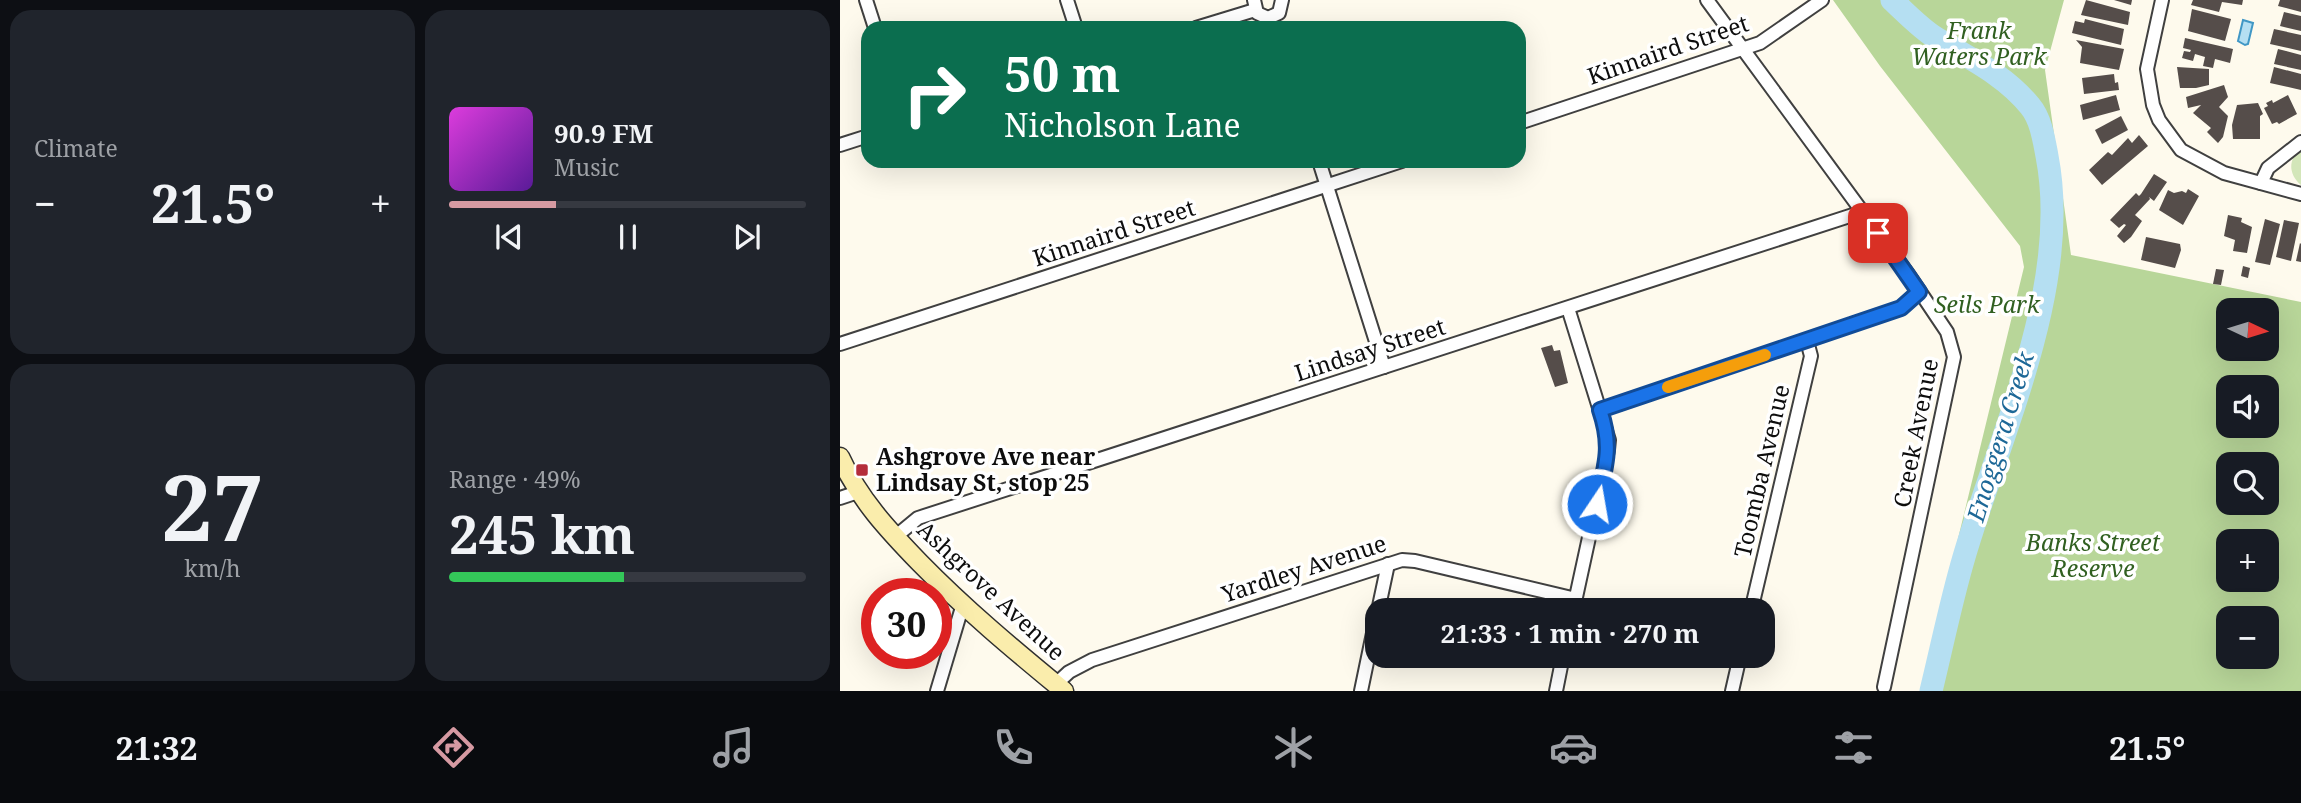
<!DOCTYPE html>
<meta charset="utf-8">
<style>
:root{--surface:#171b24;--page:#20242c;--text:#f1f3f6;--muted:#9ea1a6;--line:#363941;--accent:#d69aa2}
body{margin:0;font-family:"Noto Serif",serif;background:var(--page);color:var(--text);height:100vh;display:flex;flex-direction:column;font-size:26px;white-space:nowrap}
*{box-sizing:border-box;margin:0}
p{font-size:23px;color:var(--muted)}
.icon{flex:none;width:38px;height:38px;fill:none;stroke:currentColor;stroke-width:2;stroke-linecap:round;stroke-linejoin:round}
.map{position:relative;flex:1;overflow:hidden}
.details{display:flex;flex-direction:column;gap:10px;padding:10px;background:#0d0f14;width:840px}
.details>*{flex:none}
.guide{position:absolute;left:21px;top:21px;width:665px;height:147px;border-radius:21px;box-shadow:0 7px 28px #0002;background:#0b6e4f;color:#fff;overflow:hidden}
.needle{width:46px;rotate:94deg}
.fabs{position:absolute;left:1376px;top:298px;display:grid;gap:14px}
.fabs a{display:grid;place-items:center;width:63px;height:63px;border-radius:14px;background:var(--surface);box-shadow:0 7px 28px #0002;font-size:35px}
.speed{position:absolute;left:21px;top:578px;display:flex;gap:14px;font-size:35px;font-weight:700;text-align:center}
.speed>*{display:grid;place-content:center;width:91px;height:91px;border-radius:50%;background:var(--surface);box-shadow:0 7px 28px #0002;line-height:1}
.speed .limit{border:10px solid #d22;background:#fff;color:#111}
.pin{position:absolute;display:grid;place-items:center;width:60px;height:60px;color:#fff;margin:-30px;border-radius:14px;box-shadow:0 4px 10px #0006}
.me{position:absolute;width:77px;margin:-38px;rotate:12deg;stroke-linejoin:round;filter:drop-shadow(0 0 5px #0008)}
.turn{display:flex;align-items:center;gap:24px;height:147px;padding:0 28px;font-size:32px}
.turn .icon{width:91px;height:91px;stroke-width:2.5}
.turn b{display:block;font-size:49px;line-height:60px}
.big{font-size:52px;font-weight:700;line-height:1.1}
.details .widget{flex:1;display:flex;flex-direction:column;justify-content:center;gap:10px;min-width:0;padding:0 24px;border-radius:21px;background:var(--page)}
.details .dial{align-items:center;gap:0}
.dial b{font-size:91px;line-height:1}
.song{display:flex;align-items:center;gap:21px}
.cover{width:84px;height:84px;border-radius:10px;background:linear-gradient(135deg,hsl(300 70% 55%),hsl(270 70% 35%))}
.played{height:7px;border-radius:4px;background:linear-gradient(90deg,var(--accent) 30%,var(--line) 30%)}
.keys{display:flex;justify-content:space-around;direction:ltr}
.heat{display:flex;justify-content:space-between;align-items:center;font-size:38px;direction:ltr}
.charge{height:10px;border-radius:5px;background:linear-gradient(90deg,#34c759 49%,var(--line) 0)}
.details .tiles{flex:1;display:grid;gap:10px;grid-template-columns:repeat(2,1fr)}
.trip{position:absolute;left:525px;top:598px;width:410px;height:70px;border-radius:21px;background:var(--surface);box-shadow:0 7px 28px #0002;font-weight:700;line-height:70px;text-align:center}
.tabs{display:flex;height:112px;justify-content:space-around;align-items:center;background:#090b0e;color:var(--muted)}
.tabs .icon{width:49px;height:49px}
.tabs .selected{color:var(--accent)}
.tabs b{font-size:32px;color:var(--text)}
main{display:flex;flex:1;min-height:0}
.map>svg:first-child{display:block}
.green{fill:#d3e6b9}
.forest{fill:#b8d699;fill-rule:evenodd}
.water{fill:#b5dff2;stroke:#4097c5;stroke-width:2}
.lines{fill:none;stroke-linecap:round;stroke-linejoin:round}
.river{stroke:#b5dff2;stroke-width:23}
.building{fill:#554d4a}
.street-casing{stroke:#404040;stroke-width:16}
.secondary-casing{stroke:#2f2f2f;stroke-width:21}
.street{stroke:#fff;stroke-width:12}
.secondary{stroke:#faedac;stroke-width:18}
.route-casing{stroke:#114b97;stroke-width:18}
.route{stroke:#1a73e8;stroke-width:12}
.slow{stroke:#f59e0b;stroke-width:12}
.poi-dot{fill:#b42d3b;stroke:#fff;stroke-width:2.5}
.labels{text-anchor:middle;stroke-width:7;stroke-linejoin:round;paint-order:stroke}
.park-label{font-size:23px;font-style:italic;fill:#316021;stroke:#fff}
.street-label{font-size:23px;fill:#0d0d0d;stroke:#fff}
.poi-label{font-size:23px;font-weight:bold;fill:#0d0d0d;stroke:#fff;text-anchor:start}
.water-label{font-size:24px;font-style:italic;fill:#1d6897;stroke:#fff}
</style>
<main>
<section class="details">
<div class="tiles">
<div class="widget"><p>Climate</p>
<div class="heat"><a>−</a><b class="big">21.5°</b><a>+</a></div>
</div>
<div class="widget">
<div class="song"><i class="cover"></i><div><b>90.9 FM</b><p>Music</p></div></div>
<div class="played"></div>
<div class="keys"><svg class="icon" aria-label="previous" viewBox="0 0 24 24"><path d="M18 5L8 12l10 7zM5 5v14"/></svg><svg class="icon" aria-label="pause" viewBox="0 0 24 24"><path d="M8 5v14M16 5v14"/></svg><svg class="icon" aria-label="next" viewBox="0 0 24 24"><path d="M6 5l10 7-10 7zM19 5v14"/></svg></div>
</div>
<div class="widget dial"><b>27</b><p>km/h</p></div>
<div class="widget"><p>Range · 49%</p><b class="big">245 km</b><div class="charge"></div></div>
</div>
</section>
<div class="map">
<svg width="1461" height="691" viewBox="0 0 1461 691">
<rect width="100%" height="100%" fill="#fefaed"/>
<path class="green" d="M1461 148V185C1448 174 1448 159 1461 148Z"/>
<path class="forest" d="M993 0H1224L1205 70 1231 255 1461 302V691H1081L1184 267 1180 246 1040 66ZM1388 310H1426V348H1388ZM1388 387H1426V425H1388ZM1388 464H1426V502H1388ZM1388 541H1426V579H1388ZM1388 618H1426V656H1388Z"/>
<polygon class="water" points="1403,20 1413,23 1408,44 1405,45 1398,41"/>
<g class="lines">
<path class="river" d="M1052 0C1066 13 1080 28 1096 38 1129 58 1165 75 1190 106 1201 119 1204 140 1207 156 1232 285 1160 434 1124 557 1111 601 1102 646 1091 691"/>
</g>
<g class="building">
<polygon points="1246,0 1290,12 1288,25 1241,15"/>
<polygon points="1274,0 1292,0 1291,5"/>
<polygon points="1353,0 1403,0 1402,5 1382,2 1379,12 1351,5"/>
<polygon points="1440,0 1461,0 1461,12 1438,6"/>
<polygon points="1352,9 1391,19 1385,41 1348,31"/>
<polygon points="1444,12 1461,16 1461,31 1440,26"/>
<polygon points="1245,19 1284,29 1281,45 1232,33 1235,21 1244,23"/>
<polygon points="1434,29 1461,35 1461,51 1430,44"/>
<polygon points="1345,38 1393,49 1390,63 1375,59 1373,68 1363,66 1365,57 1355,54 1353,61 1342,58 1344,51 1350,52 1351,50 1343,48"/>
<polygon points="1236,40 1284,49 1279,70 1240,63 1242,47"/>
<polygon points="1438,49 1461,55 1461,70 1434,64"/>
<polygon points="1337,67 1369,69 1369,85 1356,88 1340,88"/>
<polygon points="1434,67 1461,74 1461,90 1430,83"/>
<polygon points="1274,74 1275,83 1278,82 1279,90 1244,94 1242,78"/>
<polygon points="1384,85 1388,97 1379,107 1388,116 1383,137 1378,143 1367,132 1371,128 1353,113 1361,105 1348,108 1346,97"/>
<polygon points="1276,95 1280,110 1243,120 1240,105"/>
<polygon points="1448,95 1457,114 1439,124 1437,122 1432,124 1424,108 1428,106 1426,103 1432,100 1433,103"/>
<polygon points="1418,103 1423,114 1420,116 1420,139 1393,139 1392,125 1397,105"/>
<polygon points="1281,116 1288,130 1262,144 1255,130"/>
<polygon points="1299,135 1308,146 1262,185 1249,170 1268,152 1272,155 1288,138 1292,143"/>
<polygon points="1314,174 1327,182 1314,201 1309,197 1310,199 1295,215 1302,221 1291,237 1284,243 1277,236 1286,225 1284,224 1279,228 1270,220 1296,193 1299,196 1301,194"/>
<polygon points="1348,189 1359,196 1343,225 1319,210 1328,190 1334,193 1342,191 1346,193"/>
<polygon points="1388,215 1402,218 1401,222 1412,227 1407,253 1393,251 1395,240 1384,236"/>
<polygon points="1425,219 1440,224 1430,265 1415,262"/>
<polygon points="1444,220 1459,223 1451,261 1436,257"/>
<polygon points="1306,237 1340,244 1341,250 1335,268 1301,260"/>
<polygon points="1460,243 1461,244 1461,262 1456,261"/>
<polygon points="1403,266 1410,268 1408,278 1401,276"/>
<polygon points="1376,269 1384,270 1381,285 1373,284"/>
<polygon points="712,345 714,351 720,350 728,383 715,387 701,348"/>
</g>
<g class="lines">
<g class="street-casing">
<g id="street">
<polyline points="26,0 35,28"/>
<polyline points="227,0 236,28"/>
<polyline points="414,0 417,13 428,18 439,13 442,0"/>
<polyline points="867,0 1068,274 1107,332 1114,357 1044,687"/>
<polyline points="1322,0 1307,69 1313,105 1319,120 1341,150 1384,173 1461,194"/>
<polyline points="356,28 415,10"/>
<polyline points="679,123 920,43 982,0"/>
<polyline points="0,145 28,136"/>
<polyline points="479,161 544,367"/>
<polyline points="1421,183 1428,168 1461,142"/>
<polyline points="728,308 769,440 768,450 733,611"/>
<polyline points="0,344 562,161"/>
<polyline points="760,410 1061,308 1079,292"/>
<polyline points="0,498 18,492"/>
<polyline points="55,537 78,518 1022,212"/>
<polyline points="538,611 548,564"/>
<polyline points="911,611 971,356 967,341"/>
<polyline points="216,684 229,672 252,660 562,560 575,561 736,599"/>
<polyline points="97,691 123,604"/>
<polyline points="521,691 537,614"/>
<polyline points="716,691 723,656"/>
<polyline points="892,691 900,656"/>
</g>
</g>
<g class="secondary-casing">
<path id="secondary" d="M0 457C19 499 48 530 80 563 125 609 174 650 224 691"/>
</g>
<use href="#street" class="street"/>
<use href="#secondary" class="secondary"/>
</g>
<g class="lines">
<g class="route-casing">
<path id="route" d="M757 504C765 466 773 448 760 410L1061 308 1079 292 1038 233"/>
</g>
<use href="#route" class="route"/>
<polyline class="slow" points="828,387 925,355"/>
</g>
<rect class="poi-dot" x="15" y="463" width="14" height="14" rx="3.5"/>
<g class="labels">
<g class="park-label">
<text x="1139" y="39">Frank<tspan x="1139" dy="26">Waters Park</tspan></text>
<text x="1147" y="313">Seils Park</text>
<text x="1253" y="551">Banks Street<tspan x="1253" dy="26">Reserve</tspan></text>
</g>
<g class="street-label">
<text transform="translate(828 50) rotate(-19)" y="8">Kinnaird Street</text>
<text transform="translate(274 233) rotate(-18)" y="8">Kinnaird Street</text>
<text transform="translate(530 350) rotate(-18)" y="8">Lindsay Street</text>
<text transform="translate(1076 433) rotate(-79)" y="8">Creek Avenue</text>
<text transform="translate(922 471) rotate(-77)" y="8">Toomba Avenue</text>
<text transform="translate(464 569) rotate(-18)" y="8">Yardley Avenue</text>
<text transform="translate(151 591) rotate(43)" y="8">Ashgrove Avenue</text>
</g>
<g class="poi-label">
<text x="36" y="465">Ashgrove Ave near<tspan x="36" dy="26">Lindsay St, stop 25</tspan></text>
</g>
<g class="water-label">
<text transform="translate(1161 437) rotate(-73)" y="8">Enoggera Creek</text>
</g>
</g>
</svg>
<div class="fabs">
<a><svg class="needle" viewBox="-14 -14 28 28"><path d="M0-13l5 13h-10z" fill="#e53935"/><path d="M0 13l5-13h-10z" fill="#9ea1a6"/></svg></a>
<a><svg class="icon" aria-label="sound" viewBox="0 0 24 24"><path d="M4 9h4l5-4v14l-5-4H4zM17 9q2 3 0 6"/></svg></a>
<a><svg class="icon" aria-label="search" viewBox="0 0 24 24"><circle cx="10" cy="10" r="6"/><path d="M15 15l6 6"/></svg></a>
<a>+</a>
<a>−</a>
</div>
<div class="speed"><div class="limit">30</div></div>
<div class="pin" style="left:1038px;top:233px;background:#d93025"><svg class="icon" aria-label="arrive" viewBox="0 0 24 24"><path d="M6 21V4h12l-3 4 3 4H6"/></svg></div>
<svg class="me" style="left:757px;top:504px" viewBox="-20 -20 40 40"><circle r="17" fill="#1a73e8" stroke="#fff" stroke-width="3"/><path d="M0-11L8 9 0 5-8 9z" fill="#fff"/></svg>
<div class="trip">21:33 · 1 min · 270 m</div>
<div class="guide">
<div class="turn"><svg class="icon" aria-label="right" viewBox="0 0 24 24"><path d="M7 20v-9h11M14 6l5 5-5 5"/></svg><div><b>50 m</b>Nicholson Lane</div></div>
</div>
</div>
</main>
<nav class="tabs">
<b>21:32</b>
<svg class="icon selected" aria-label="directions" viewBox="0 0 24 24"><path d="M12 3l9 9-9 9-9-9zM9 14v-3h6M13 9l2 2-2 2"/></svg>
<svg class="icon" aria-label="music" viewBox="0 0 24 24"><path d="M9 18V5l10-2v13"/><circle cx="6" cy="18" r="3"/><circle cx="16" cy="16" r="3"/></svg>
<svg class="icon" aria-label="phone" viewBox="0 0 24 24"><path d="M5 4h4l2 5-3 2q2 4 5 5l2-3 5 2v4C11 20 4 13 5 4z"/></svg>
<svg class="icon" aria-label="climate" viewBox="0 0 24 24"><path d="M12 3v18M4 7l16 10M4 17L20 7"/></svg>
<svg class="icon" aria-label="car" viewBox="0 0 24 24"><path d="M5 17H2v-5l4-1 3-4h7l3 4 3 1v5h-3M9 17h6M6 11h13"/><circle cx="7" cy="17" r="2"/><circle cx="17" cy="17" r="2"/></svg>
<svg class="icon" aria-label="filters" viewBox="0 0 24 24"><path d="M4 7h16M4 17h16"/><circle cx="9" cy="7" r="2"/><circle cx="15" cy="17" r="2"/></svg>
<b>21.5°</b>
</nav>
